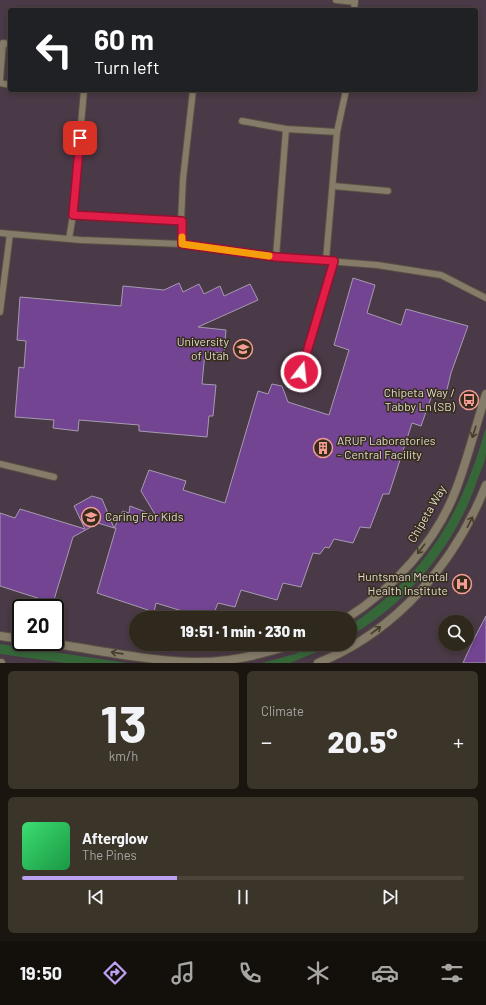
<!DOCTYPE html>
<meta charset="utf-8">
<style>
:root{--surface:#2f281c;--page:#3b3429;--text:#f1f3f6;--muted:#a7a6a3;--line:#4a443b;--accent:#bca0f2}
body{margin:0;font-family:Barlow,sans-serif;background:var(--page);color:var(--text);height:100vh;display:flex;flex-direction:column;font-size:15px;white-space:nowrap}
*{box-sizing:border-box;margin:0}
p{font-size:13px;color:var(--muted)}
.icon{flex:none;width:22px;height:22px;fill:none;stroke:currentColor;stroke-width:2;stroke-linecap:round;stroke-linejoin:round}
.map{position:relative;height:663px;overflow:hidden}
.drawer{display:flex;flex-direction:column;gap:8px;padding:8px;background:#1a160f;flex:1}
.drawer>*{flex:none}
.hud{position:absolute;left:8px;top:8px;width:470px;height:84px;border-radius:4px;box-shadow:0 2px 6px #0003,0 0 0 1px var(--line);background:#202124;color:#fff;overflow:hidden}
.buttons{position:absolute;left:438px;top:615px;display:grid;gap:8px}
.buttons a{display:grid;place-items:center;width:36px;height:36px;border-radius:50%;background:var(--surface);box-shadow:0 2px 6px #0003,0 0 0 1px var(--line);font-size:20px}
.speed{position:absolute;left:12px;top:599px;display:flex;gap:8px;font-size:20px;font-weight:700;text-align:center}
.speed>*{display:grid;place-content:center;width:52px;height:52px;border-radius:50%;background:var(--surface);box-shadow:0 2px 6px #0003,0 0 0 1px var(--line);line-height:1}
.speed .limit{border:2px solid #111;border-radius:6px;background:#fff;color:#111}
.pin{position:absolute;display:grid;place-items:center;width:34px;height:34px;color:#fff;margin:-17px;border-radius:8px;box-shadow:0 2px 6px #0006}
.me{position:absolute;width:44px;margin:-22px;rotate:16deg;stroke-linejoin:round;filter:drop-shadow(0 0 3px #0008)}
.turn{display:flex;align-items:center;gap:14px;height:84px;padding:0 20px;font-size:18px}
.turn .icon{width:52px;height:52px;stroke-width:2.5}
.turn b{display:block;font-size:28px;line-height:34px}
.big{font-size:30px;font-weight:800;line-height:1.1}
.drawer .tile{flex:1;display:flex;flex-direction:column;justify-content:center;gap:6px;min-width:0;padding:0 14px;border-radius:6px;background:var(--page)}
.drawer .dial{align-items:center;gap:0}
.dial b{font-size:52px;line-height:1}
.song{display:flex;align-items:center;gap:12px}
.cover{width:48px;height:48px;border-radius:6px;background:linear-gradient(135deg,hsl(140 70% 55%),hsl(140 70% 35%))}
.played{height:4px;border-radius:2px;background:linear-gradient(90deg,var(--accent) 35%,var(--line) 35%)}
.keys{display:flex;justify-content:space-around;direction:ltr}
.heat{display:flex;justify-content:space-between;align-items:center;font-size:22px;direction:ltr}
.drawer .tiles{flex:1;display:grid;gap:8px;grid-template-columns:1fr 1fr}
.tile:last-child{grid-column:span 2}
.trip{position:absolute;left:129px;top:611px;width:228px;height:40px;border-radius:20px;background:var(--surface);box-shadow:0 2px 6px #0003,0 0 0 1px var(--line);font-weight:800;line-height:40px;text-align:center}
.dock{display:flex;height:64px;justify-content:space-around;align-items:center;background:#13100b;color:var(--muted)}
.dock .icon{width:28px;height:28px}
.dock .selected{color:var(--accent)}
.dock b{font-size:18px;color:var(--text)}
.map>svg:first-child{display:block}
.commercial{fill:#4a3946;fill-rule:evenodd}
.green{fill:#366739}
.building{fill:#724492;stroke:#a69caf}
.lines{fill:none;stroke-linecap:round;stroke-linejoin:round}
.service-casing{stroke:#5a5244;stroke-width:8}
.tertiary-casing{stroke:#5a5244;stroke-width:10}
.service{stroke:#857b69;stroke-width:6}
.tertiary{stroke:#857b69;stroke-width:8}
.oneway{stroke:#453c2b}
.route-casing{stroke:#92132f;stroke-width:10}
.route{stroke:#e11d48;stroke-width:7}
.slow{stroke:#f59e0b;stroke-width:7}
.labels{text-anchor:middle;stroke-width:3;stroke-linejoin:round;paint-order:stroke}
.poi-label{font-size:12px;fill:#dfd9cf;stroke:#352c1c;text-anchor:end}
.street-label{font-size:12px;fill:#dfd9cf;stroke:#352c1c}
</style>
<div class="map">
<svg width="486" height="663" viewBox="0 0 486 663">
<rect width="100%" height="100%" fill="#3f3626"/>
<path class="commercial" d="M0 0H486V663H0ZM10 10H476V90H10ZM21 608H55V642H21ZM136 618H350V644H136ZM445 622H467V644H445Z"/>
<g class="green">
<path d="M486 427C486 436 486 446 486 454 485 463 480 472 477 481 456 544 408 603 350 636V626C428 572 460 517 486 427Z"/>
<polygon points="0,644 127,663 65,663 0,654"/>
<polygon points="317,644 336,644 290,663 262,663 295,654"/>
</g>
<g class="building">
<polygon points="353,278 375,285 367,313 401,325 406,309 468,326 451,373 445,398 432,395 421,426 412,423 389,494 383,494 370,528 360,527 353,543 334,539 329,548 325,547 320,554 313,553 301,587 283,583 277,600 241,590 235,607 218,603 212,618 205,618 156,603 154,612 97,593 116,528 114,528 123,511 129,513 130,506 156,516 141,491 149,470 186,481 183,490 225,503 258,391 268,394 272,384 282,386 288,402 329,415 349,350 334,345"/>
<polygon points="179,283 183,292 199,284 204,294 220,286 224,296 250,284 258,300 198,327 226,330 224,353 205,352 202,384 216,385 213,416 209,416 207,437 139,431 139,425 79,420 78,431 53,428 54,420 15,417 19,367 24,368 26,341 17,340 20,297 121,306 123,286 164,290"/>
<polygon points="92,496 102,499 114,528 98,523 73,537 53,603 0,586 0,513 15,518 20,509 85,529 74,506"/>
<polygon points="486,616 486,663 463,663 474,639"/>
</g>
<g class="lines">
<g class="service-casing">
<g id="service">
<polyline points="336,0 355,2"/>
<polyline points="354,10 355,0"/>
<polyline points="0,80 3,43 10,44"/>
<polyline points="0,83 10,85"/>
<polyline points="84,90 73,215 181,221 182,244"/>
<polyline points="242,121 286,129 337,132"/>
<polyline points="333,186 388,191"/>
<polyline points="181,221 183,179 193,90"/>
<polyline points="0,233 81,240 182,244 276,257 377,265 441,275 486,298"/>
<polyline points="69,239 73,215"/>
<polyline points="276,257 286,129"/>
<polyline points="326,260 337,132 346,90"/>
<polyline points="0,312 10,234"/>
<polyline points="301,372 334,261"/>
<polyline points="0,464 54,477"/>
</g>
</g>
<g class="tertiary-casing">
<g id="tertiary">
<path d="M347 618C394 588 437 541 457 487 468 457 476 425 486 394"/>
<polyline points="0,636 21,639"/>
<path d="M43 642C92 649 142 660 192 662 226 663 261 655 294 644"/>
<polyline points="0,663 1,663"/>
<path d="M318 663C397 631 455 563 486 485"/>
</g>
</g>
<use href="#service" class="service"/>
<use href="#tertiary" class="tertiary"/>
</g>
<defs><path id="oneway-shaft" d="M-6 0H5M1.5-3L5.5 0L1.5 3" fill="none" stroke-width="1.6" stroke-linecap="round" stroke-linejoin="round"/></defs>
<g class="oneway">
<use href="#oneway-shaft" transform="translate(474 432) rotate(108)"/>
<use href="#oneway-shaft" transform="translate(470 522) rotate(-63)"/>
<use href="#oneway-shaft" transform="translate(421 549) rotate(127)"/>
<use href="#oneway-shaft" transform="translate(376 630) rotate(-37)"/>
<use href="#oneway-shaft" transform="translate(117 653) rotate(-172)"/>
</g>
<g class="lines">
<g class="route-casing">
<polyline id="route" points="80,138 73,215 182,221 182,244 276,257 334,261 301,372"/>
</g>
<use href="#route" class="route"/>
<polyline class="slow" points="182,237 182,244 269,256"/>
</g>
<defs>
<g id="university-ring" transform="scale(1)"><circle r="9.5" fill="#352c1c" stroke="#f59c94" stroke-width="1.5"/><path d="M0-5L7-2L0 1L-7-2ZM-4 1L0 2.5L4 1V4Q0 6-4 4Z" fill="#f59c94"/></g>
<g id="bus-ring" transform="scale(1)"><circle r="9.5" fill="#352c1c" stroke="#f59c94" stroke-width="1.5"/><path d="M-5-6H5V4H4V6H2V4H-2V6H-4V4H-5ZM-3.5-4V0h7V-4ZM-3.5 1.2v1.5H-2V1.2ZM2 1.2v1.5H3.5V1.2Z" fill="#f59c94"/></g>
<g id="building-ring" transform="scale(1)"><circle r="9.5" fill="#352c1c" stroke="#f59c94" stroke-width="1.5"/><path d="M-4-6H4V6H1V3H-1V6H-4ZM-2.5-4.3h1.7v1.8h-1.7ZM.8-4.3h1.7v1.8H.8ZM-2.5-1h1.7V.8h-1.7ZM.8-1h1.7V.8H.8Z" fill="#f59c94"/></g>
<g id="school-ring" transform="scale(1)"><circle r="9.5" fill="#352c1c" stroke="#f59c94" stroke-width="1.5"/><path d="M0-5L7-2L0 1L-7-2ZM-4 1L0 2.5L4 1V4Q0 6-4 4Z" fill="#f59c94"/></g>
<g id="hospital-ring" transform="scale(1)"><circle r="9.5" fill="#352c1c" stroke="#f59c94" stroke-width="1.5"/><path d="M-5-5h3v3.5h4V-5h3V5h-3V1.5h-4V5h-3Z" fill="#f59c94"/></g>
</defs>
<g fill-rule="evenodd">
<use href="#university-ring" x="243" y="349"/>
<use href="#bus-ring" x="469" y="400"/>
<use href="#building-ring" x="323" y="448"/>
<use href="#school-ring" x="91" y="517"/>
<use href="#hospital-ring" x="462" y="584"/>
</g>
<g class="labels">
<g class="poi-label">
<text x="229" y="346">University<tspan x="229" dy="14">of Utah</tspan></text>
<text x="455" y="397">Chipeta Way /<tspan x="455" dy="14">Tabby Ln (SB)</tspan></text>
<text x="337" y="445" text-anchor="start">ARUP Laboratories<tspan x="337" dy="14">- Central Facility</tspan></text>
<text x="105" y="521" text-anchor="start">Caring For Kids</text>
<text x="448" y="581">Huntsman Mental<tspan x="448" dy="14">Health Institute</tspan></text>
</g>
<g class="street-label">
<text transform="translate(427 514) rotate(-60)" y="4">Chipeta Way</text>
</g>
</g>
</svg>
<div class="buttons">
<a><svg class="icon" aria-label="search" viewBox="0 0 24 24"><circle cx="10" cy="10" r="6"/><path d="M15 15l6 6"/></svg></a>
</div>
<div class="speed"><div class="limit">20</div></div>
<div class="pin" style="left:80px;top:138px;background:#d93025"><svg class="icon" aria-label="arrive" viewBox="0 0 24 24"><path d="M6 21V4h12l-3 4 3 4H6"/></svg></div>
<svg class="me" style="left:301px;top:372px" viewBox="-20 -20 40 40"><circle r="17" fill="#e11d48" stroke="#fff" stroke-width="3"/><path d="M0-11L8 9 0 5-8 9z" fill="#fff"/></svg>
<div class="trip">19:51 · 1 min · 230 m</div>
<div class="hud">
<div class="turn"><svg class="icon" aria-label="left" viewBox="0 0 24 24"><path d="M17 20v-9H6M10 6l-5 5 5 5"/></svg><div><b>60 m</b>Turn left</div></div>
</div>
</div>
<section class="drawer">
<div class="tiles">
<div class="tile dial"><b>13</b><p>km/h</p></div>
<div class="tile"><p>Climate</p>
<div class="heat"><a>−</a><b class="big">20.5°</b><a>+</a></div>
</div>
<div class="tile">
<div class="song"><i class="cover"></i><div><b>Afterglow</b><p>The Pines</p></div></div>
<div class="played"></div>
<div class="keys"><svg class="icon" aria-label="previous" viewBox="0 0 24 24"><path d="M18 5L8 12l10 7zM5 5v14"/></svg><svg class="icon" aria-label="pause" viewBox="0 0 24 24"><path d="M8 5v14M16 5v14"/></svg><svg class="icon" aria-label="next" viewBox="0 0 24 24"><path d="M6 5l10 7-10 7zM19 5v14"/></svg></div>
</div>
</div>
</section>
<nav class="dock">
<b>19:50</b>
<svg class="icon selected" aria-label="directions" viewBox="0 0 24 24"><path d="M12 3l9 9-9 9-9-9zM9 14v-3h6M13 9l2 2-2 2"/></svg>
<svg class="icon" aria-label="music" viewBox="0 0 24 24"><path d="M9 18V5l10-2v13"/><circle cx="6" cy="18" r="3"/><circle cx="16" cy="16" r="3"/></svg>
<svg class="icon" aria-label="phone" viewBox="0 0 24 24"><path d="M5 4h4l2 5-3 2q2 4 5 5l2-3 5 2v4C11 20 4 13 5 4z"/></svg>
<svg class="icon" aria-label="climate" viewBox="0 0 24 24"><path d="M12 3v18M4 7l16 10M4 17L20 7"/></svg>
<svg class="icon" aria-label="car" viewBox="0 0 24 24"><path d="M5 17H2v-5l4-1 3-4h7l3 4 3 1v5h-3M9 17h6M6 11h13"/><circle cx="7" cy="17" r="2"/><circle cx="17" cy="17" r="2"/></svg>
<svg class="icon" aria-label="filters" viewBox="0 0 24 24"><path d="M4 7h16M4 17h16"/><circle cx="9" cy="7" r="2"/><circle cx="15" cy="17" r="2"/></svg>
</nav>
